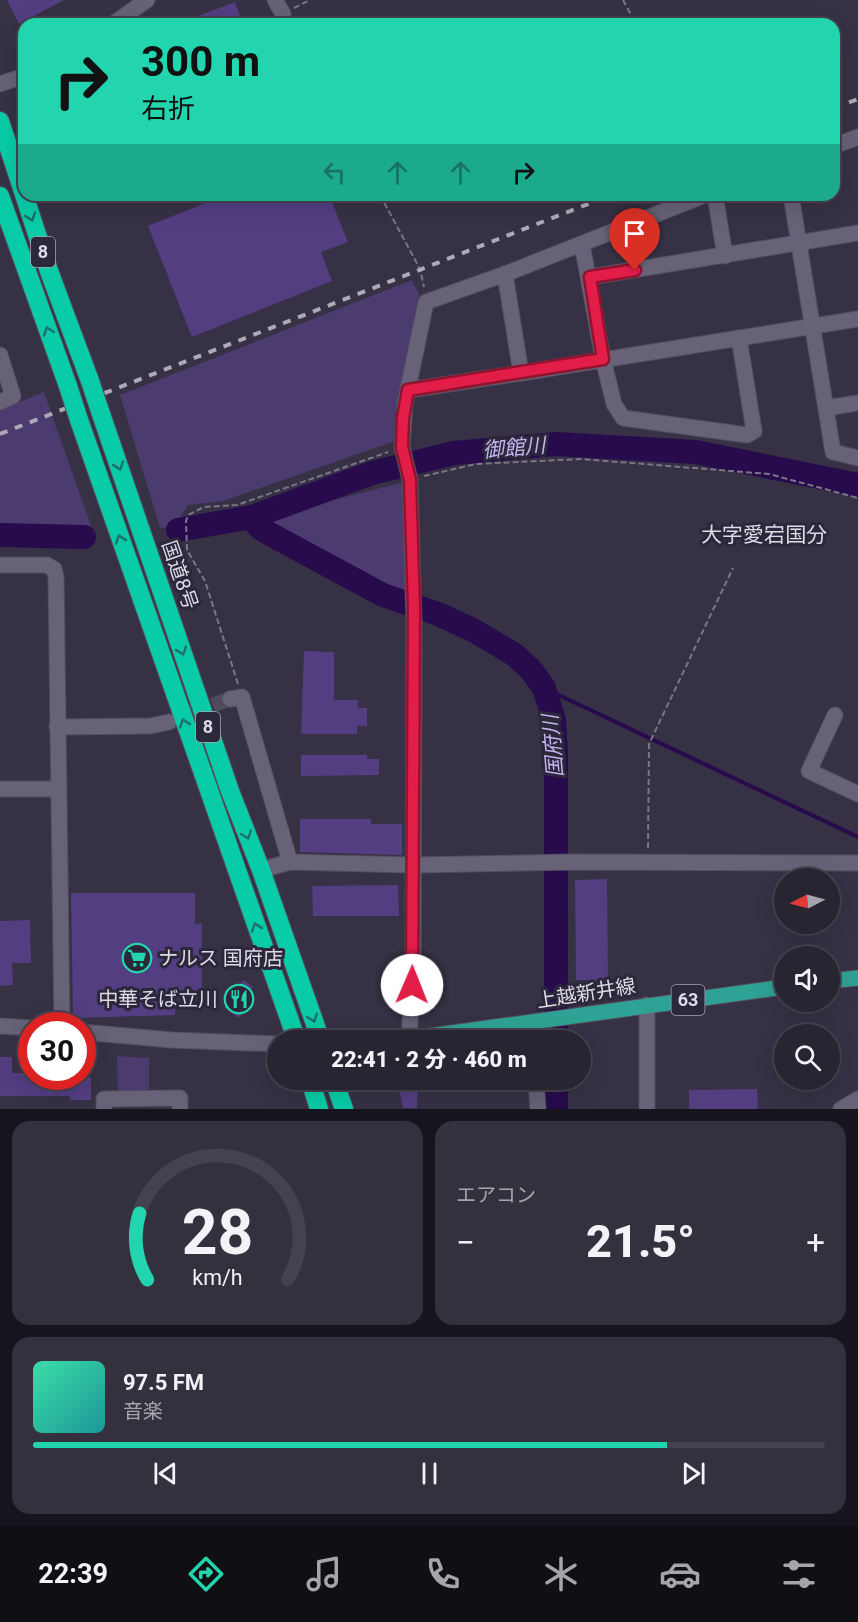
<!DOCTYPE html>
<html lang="ja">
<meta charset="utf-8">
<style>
:root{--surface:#282533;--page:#34313f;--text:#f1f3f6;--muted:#a5a5ac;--line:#44424e;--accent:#23d5af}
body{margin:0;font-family:Roboto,"Noto Sans JP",sans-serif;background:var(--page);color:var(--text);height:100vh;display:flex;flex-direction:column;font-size:22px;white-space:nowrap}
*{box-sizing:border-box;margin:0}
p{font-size:20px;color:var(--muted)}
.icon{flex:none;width:33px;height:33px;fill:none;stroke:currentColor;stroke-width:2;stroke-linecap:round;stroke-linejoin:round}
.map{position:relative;height:1109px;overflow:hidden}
.side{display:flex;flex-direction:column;gap:12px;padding:12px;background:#16141c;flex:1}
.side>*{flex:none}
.hud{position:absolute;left:18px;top:18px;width:822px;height:183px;border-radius:18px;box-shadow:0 6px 24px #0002,0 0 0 2px var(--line);background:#23d5af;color:#111;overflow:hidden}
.needle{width:39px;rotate:264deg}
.tools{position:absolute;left:774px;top:868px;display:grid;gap:12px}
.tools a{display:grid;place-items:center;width:66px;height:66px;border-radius:50%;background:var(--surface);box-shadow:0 6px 24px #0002,0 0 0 2px var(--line);font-size:30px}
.speed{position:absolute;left:18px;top:1012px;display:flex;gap:12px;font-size:30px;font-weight:700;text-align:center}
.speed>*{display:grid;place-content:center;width:78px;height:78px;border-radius:50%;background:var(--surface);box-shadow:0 6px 24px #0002,0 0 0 2px var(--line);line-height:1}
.speed .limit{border:9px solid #d22;background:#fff;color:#111}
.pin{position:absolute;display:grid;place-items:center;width:51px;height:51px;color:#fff;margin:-62px -26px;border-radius:50% 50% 50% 0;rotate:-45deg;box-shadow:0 0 6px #0007}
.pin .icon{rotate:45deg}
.me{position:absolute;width:66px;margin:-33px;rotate:1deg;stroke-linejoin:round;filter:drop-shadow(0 0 4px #0008)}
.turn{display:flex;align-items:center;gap:21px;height:126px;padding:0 24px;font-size:27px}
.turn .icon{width:78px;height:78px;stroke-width:2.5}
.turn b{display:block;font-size:42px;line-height:51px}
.lanes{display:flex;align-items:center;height:57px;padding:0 24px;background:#0003;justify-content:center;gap:30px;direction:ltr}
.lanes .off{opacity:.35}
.big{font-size:45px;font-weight:800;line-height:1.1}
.side .widget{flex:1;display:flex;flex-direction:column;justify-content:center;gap:9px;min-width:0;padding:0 21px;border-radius:18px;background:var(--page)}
.side .dial{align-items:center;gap:0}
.dial svg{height:156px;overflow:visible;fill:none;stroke:var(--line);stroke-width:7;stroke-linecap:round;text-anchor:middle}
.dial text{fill:var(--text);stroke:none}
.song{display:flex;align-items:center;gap:18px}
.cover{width:72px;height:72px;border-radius:9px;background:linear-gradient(135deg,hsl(160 70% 55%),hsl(180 70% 35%))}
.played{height:6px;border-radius:3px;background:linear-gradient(90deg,var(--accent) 80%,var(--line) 80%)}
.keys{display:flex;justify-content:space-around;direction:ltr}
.heat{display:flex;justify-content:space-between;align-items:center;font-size:33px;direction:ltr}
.side .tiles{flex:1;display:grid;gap:12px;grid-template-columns:1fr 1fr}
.widget:last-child{grid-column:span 2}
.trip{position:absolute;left:267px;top:1030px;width:324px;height:60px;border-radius:30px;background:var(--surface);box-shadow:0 6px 24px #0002,0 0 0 2px var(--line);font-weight:800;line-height:60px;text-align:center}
.tabs{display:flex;height:96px;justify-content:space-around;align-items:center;background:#100f14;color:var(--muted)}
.tabs .icon{width:42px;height:42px}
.tabs .selected{color:var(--accent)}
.tabs b{font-size:27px;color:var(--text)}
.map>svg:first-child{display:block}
.green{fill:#4b3b6f}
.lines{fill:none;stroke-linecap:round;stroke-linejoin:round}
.stream{stroke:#270b4d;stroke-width:4}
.river{stroke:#270b4d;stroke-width:24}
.building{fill:#533e82}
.minor-tunnel{stroke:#4f4a5c;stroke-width:15;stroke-dasharray:15 8;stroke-linecap:butt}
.minor-casing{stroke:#534f5f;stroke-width:17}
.major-casing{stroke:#534f5f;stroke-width:17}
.highway-casing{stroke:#534f5f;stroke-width:20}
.path{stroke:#7b7687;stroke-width:2;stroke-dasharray:6 3;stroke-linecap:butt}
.minor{stroke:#676278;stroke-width:15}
.major{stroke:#2ea294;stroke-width:15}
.highway{stroke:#08cca7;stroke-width:18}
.rail{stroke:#ada9b7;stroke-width:4;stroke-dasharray:8 8;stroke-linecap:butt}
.highway-bridge-casing{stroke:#534f5f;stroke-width:20;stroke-linecap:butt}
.highway-bridge{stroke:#08cca7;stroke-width:18}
.oneway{stroke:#1c716b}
.route-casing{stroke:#92132f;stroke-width:15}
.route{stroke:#e11d48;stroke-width:10}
.labels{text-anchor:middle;stroke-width:6;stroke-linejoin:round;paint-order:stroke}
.shield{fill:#2c273a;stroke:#a9a5b3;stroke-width:1.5}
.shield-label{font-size:18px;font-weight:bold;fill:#dedbe7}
.street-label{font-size:20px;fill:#dedbe7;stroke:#2c273a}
.poi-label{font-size:20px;fill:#dedbe7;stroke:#2c273a;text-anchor:start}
.water-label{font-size:21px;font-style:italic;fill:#c3b5f0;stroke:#2c273a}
.neighbourhood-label{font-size:21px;fill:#dedbe7;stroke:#2c273a}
</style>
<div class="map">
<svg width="858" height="1109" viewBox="0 0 858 1109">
<rect width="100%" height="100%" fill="#363144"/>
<g class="green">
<polygon points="412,280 419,294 395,414 395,441 223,501 188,505 180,518 180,525 160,528 120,395"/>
<polygon points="44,392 91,526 0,527 0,410"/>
<polygon points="404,482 406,597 280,535 272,530 269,523 272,516 279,514"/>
<polygon points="117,1056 149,1058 149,1095 118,1095"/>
</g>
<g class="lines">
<polyline class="stream" points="544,688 858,837"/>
<g class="river">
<polyline points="252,517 259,527 268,533 383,595 438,614 473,630 515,655 532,671 544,688 554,720 556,754 556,1041"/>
<polyline points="178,530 252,517 372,473 454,453 555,444 696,452 858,485"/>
<polyline points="0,535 84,537"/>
<polyline points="556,1109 556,1080"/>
</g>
</g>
<g class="building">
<polygon points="7,0 64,0 19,24"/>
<polygon points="235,2 243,24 180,24 180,23"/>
<polygon points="225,195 329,195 348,242 321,252 332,281 192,337 148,226"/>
<polygon points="304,651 334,652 334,700 358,700 358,708 367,708 367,726 357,726 357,734 301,734"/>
<polygon points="301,755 367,755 367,759 379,759 379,775 301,776"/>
<polygon points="300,819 371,819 371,824 402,824 402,855 300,852"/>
<polygon points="607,879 608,980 576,980 575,880"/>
<polygon points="398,885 399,916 313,916 312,886"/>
<polygon points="71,893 195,893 195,924 202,923 202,991 174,992 175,1015 73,1018"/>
<polygon points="30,920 31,963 12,963 13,985 0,986 0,921"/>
<polygon points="243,980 253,987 250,992 252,994 245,1004 248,1006 239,1018 224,1007"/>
<polygon points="0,1057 12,1057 12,1073 29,1073 29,1077 91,1077 91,1100 70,1100 70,1096 0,1096"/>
<polygon points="397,1080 418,1080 417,1108 403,1108"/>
<polygon points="757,1089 758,1109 689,1109 689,1090"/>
</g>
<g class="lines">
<polyline class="minor-tunnel" points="191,713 230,699"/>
<g class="minor-casing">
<g id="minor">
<polyline points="275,0 283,14"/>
<polyline points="113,24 147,0"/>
<polyline points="0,84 24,76"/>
<polyline points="834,146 858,137"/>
<polyline points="715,195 725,256"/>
<polyline points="791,195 833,452 858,458"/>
<polyline points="582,244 603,359 614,404 623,418 747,435 754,431 739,338"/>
<polyline points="505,274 521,373"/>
<polyline points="590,277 858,233"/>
<polyline points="0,355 13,396 0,402"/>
<polyline points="409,390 521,373 858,319"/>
<polyline points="826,408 858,403"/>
<polyline points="0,565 47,565 54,569 56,577 62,1026"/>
<polyline points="230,699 242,697 290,862"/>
<polyline points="835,715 809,771 858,794"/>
<polyline points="57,727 150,726 169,722"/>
<polyline points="0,789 57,789"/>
<polyline points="261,870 290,862 413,865 571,862 858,863"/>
<polyline points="532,1023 533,1041"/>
<polyline points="0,1026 32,1028"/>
<polyline points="82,1032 172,1040 278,1044"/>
<polyline points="409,1040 413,968 414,622 410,480 402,447 405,403 426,302 505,274 705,195"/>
<polyline points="536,1080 538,1109"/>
<polyline points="104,1109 104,1099 180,1098 180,1109"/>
<polyline points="647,1109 647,1005"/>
<polyline points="841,1109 858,1099"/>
</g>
</g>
<g class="major-casing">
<g id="major">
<polyline points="830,981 858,978"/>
<polyline points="394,1041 784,987"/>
</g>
</g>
<g class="highway-casing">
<g id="highway">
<polyline points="0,121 49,271 90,381"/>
<polyline points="0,196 68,386"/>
<polyline points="100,411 230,791 261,870 321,1041"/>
<polyline points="79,420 297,1041"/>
<polyline points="310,1080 319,1109"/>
<polyline points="334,1080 344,1109"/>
</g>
</g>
<g class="path">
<polyline points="623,0 636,24"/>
<polyline points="294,8 310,0"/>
<polyline points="380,195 420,269 424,287"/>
<polyline points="424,476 476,464 581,459 769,474 858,498"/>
<polyline points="238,684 205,581 187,550 186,521 188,515 204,507 237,505 388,452"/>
<polyline points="648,848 649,744 733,568"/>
</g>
<use href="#minor" class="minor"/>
<use href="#major" class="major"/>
<use href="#highway" class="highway"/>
<g class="rail">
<polyline points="834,108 858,99"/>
<polyline points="0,434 611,195"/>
</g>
<g class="highway-bridge-casing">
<g id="highway-bridge">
<polyline points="90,381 100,411"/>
<polyline points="68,386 79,420"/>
</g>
</g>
<use href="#highway-bridge" class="highway-bridge"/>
</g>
<defs><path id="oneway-chevron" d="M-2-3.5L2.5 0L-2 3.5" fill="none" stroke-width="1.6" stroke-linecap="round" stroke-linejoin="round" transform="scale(1.5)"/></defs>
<g class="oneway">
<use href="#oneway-chevron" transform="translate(31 217) rotate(71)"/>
<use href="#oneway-chevron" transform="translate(48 331) rotate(-110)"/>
<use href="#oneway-chevron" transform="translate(119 466) rotate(71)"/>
<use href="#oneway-chevron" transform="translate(120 539) rotate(-109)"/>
<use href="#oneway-chevron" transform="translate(182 651) rotate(71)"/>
<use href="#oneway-chevron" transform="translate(184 723) rotate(-109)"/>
<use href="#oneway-chevron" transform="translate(247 835) rotate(69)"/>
<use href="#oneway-chevron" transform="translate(256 927) rotate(-109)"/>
<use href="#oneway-chevron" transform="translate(313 1018) rotate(70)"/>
</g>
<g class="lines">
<g class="route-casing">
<polyline id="route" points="412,985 414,608 410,480 402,447 403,418 408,390 603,359 590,277 635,270"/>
</g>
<use href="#route" class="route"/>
</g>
<defs>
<g id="supermarket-ring" transform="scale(1.5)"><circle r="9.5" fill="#2c273a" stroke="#23d5af" stroke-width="1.5"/><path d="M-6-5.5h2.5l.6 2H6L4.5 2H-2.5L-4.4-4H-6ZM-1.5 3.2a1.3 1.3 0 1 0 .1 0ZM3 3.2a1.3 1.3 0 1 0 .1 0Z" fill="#23d5af"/></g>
<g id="restaurant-ring" transform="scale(1.5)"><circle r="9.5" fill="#2c273a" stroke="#23d5af" stroke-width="1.5"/><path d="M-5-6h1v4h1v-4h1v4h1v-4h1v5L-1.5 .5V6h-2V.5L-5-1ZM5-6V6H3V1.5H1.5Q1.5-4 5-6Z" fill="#23d5af"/></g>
</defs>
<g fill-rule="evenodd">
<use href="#supermarket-ring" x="137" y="958"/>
<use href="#restaurant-ring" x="239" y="999"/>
</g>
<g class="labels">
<g class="shield">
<rect x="31" y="237" width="24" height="30" rx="4.5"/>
<rect x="196" y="712" width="24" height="30" rx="4.5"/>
<rect x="671.5" y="985" width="33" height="30" rx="4.5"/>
</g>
<g class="shield-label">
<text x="43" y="258">8</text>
<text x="208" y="733">8</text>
<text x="688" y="1006">63</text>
</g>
<g class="street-label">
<text transform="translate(180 575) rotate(71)" y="7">国道8号</text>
<text transform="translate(586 993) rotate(-9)" y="7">上越新井線</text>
</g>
<g class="poi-label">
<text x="158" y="965">ナルス 国府店</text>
<text x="218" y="1006" text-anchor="end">中華そば立川</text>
</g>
<g class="water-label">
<text transform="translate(514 448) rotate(-5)" y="7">御館川</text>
<text transform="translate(553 746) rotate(-95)" y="7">国府川</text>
</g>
<g class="neighbourhood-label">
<text x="764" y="542">大字愛宕国分</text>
</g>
</g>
</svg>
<div class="tools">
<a><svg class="needle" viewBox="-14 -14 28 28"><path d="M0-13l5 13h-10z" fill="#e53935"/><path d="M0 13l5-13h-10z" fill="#a5a5ac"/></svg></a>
<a><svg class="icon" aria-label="sound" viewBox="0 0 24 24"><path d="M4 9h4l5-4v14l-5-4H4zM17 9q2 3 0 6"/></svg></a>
<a><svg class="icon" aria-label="search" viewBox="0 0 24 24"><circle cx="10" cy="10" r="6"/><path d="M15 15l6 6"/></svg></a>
</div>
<div class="speed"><div class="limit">30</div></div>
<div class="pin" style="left:635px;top:270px;background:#d93025"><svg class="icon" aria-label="arrive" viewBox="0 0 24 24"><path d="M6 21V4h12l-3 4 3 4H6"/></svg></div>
<svg class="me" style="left:412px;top:985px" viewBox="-20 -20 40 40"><circle r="19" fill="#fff"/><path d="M0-13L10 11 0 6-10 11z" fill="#e11d48"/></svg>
<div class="trip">22:41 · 2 分 · 460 m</div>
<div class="hud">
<div class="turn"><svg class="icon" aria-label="right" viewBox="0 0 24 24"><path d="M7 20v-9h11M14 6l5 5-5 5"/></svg><div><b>300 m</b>右折</div></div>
<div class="lanes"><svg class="icon off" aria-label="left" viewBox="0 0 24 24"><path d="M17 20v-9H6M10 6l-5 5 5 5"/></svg><svg class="icon off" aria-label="ahead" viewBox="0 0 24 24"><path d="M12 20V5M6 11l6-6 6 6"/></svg><svg class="icon off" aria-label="ahead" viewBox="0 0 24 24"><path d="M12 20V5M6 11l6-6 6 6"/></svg><svg class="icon" aria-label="right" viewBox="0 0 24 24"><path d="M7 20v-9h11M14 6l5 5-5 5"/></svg></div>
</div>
</div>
<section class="side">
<div class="tiles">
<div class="widget dial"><svg viewBox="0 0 100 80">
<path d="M14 69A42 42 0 1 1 86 69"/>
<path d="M14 69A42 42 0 0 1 10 35" stroke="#23d5af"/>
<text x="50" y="56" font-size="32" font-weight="700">28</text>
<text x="50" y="72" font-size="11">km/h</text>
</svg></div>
<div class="widget"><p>エアコン</p>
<div class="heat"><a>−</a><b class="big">21.5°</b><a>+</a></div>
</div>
<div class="widget">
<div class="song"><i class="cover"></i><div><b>97.5 FM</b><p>音楽</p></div></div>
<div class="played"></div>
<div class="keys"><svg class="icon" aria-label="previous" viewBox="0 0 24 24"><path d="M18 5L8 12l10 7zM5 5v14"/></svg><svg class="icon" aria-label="pause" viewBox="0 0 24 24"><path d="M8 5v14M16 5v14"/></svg><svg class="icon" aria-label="next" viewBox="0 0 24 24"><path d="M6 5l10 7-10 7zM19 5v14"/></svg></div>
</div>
</div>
</section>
<nav class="tabs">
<b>22:39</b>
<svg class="icon selected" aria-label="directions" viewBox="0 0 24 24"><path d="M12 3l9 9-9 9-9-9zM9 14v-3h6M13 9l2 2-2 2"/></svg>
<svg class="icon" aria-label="music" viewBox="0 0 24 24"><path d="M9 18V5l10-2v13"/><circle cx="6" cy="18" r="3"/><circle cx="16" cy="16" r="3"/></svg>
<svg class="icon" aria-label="phone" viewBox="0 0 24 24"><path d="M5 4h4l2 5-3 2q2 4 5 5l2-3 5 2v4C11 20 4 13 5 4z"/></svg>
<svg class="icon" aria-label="climate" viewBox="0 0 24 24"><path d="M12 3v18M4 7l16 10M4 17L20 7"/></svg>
<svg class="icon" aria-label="car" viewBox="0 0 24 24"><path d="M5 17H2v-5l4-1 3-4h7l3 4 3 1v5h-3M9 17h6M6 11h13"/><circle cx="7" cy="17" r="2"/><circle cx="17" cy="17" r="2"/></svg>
<svg class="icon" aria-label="filters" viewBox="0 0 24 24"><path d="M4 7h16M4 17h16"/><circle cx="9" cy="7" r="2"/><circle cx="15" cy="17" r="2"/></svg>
</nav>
